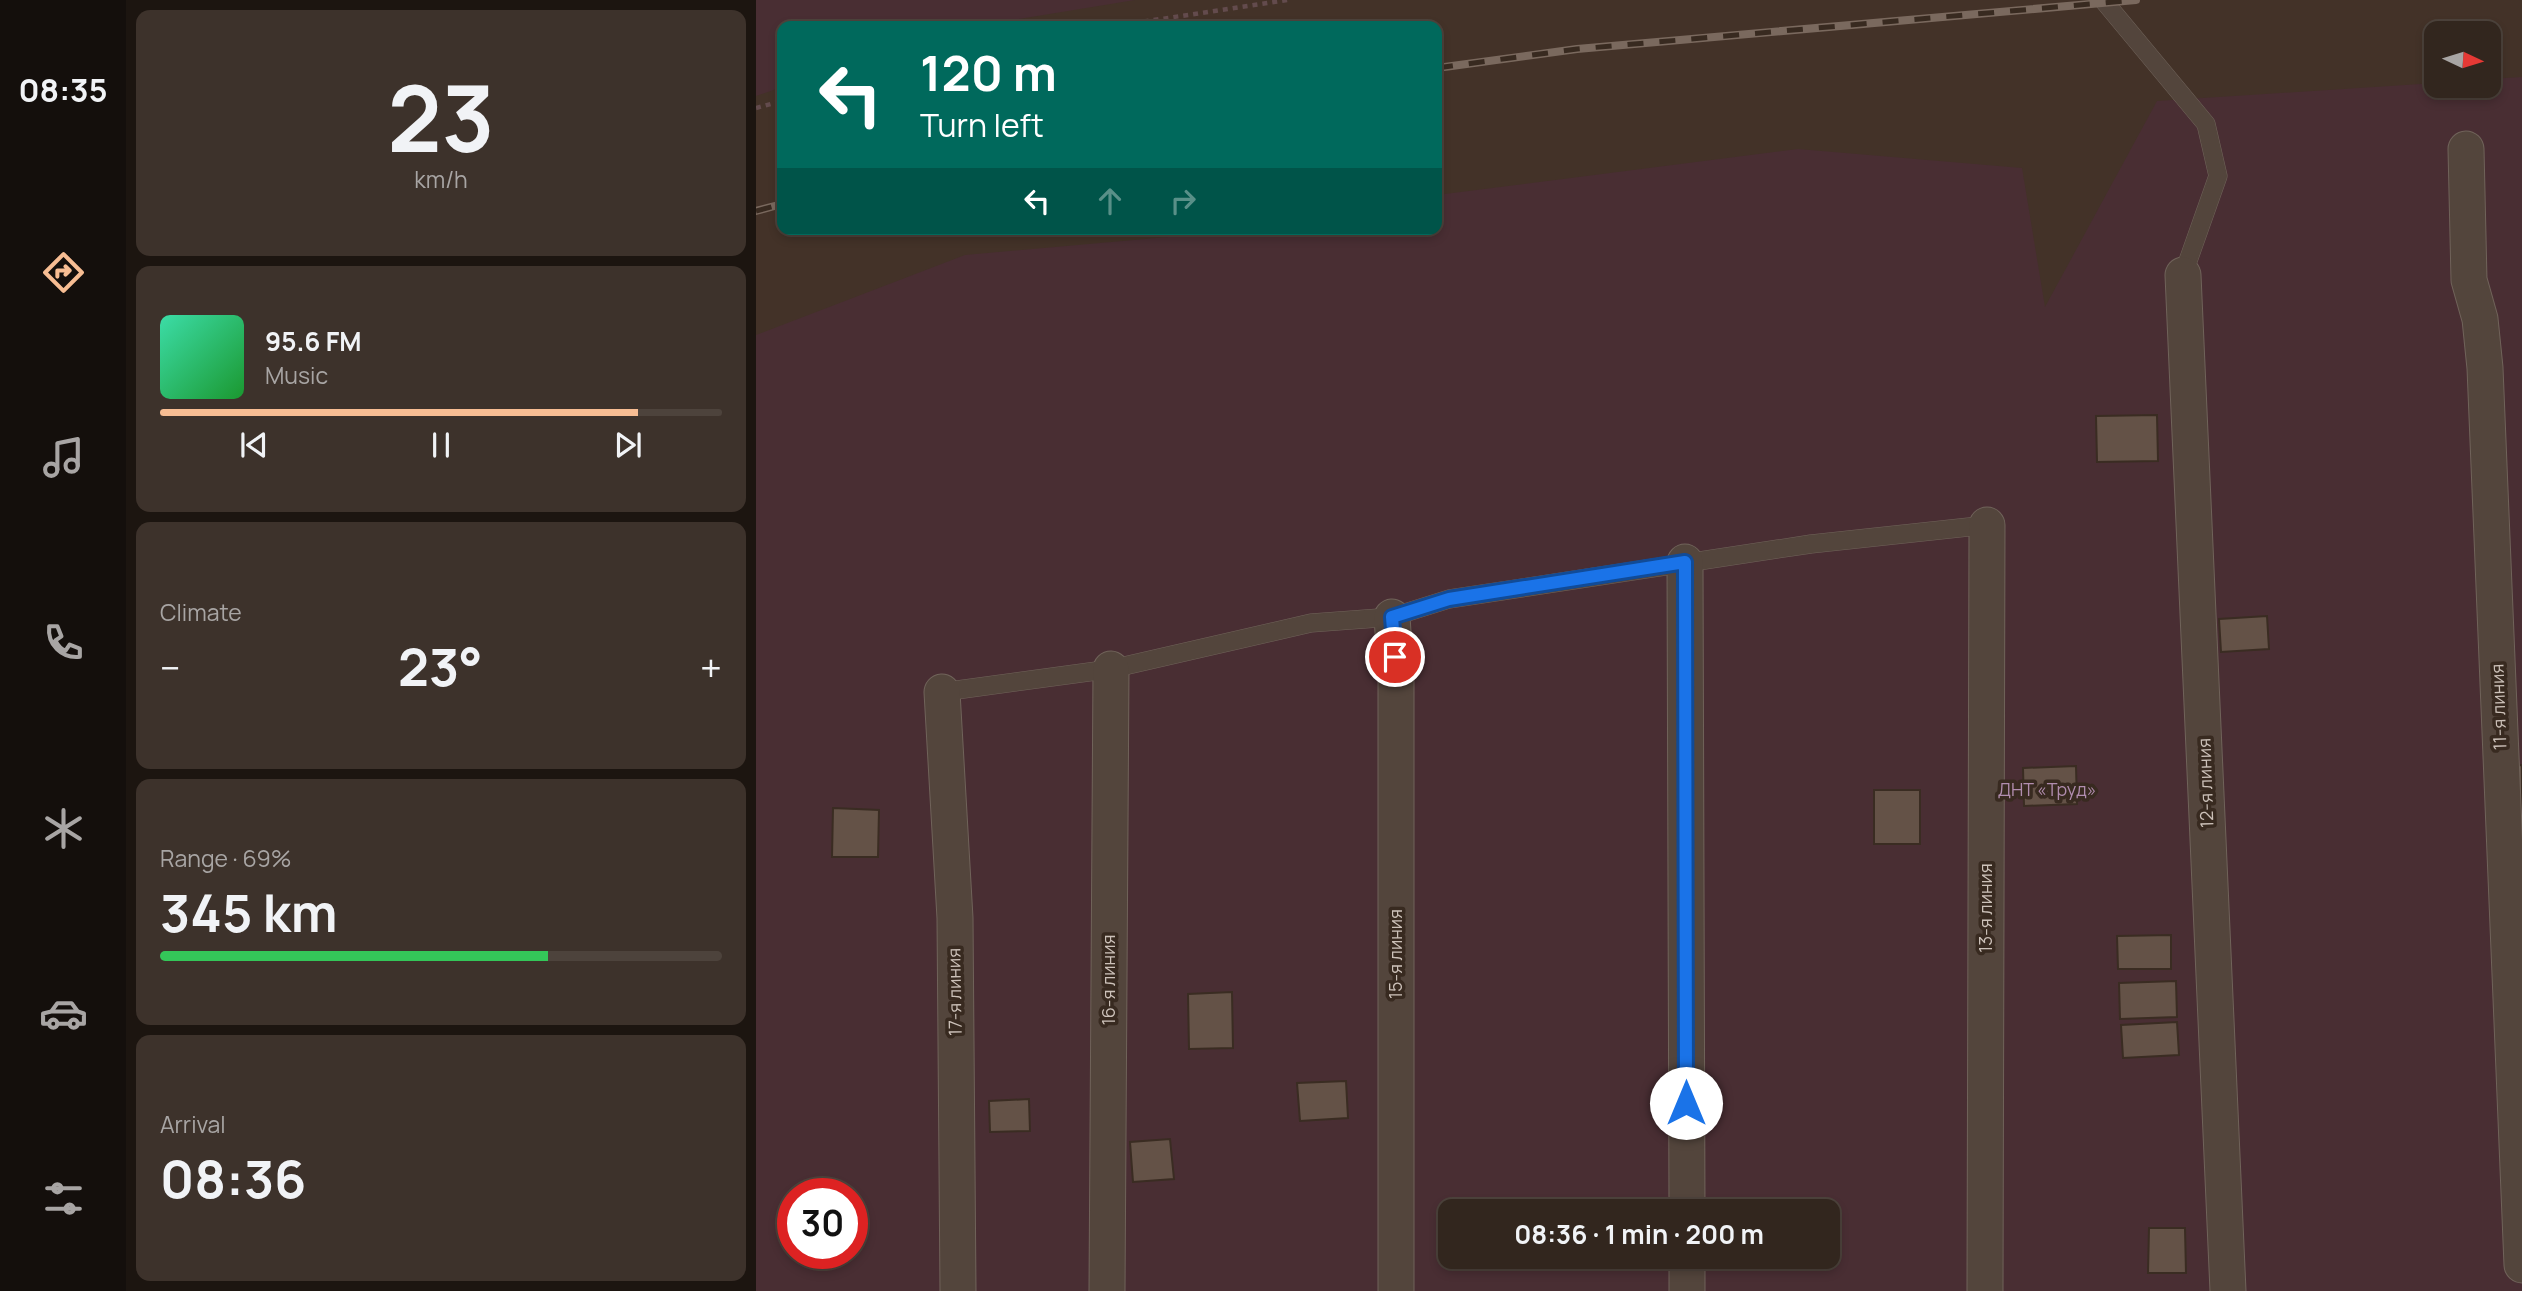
<!DOCTYPE html>
<meta charset="utf-8">
<style>
:root{--surface:#32261e;--page:#3d322b;--text:#f1f3f6;--muted:#a8a5a4;--line:#4d433c;--accent:#f7bd93}
body{margin:0;font-family:Manrope,sans-serif;background:var(--page);color:var(--text);height:100vh;display:flex;flex-direction:column;font-size:26px;white-space:nowrap}
*{box-sizing:border-box;margin:0}
p{font-size:23px;color:var(--muted)}
.icon{flex:none;width:38px;height:38px;fill:none;stroke:currentColor;stroke-width:2;stroke-linecap:round;stroke-linejoin:round}
.map{position:relative;flex:1;overflow:hidden}
.sheet{display:flex;flex-direction:column;gap:10px;padding:10px;background:#1c1510;width:630px}
.sheet>*{flex:none}
.banner{position:absolute;left:21px;top:21px;width:665px;height:214px;border-radius:14px;box-shadow:0 4px 10px #0003,0 0 0 2px var(--line);background:#00695c;color:#fff;overflow:hidden}
.needle{width:46px;rotate:94deg}
.controls{position:absolute;left:1668px;top:21px;display:grid;gap:14px}
.controls a{display:grid;place-items:center;width:77px;height:77px;border-radius:14px;background:var(--surface);box-shadow:0 4px 10px #0003,0 0 0 2px var(--line);font-size:35px}
.speed{position:absolute;left:21px;top:1178px;display:flex;gap:14px;font-size:35px;font-weight:700;text-align:center}
.speed>*{display:grid;place-content:center;width:91px;height:91px;border-radius:50%;background:var(--surface);box-shadow:0 4px 10px #0003,0 0 0 2px var(--line);line-height:1}
.speed .limit{border:10px solid #d22;background:#fff;color:#111}
.pin{position:absolute;display:grid;place-items:center;width:60px;height:60px;color:#fff;margin:-30px;border:4px solid #fff;border-radius:50%;box-shadow:0 2px 7px #0007}
.me{position:absolute;width:77px;margin:-38px;rotate:0deg;stroke-linejoin:round;filter:drop-shadow(0 0 5px #0008)}
.turn{display:flex;align-items:center;gap:24px;height:147px;padding:0 28px;font-size:32px}
.turn .icon{width:91px;height:91px;stroke-width:2.5}
.turn b{display:block;font-size:49px;line-height:60px}
.lanes{display:flex;align-items:center;height:66px;padding:0 28px;background:#0003;justify-content:center;gap:35px;direction:ltr}
.lanes .off{opacity:.35}
.big{font-size:52px;font-weight:700;line-height:1.1}
.sheet .tile{flex:1;display:flex;flex-direction:column;justify-content:center;gap:10px;min-width:0;padding:0 24px;border-radius:14px;background:var(--page)}
.sheet .dial{align-items:center;gap:0}
.dial b{font-size:91px;line-height:1}
.song{display:flex;align-items:center;gap:21px}
.cover{width:84px;height:84px;border-radius:10px;background:linear-gradient(135deg,hsl(160 70% 55%),hsl(130 70% 35%))}
.played{height:7px;border-radius:4px;background:linear-gradient(90deg,var(--accent) 85%,var(--line) 85%)}
.keys{display:flex;justify-content:space-around;direction:ltr}
.heat{display:flex;justify-content:space-between;align-items:center;font-size:38px;direction:ltr}
.charge{height:10px;border-radius:5px;background:linear-gradient(90deg,#34c759 69%,var(--line) 0)}
.trip{position:absolute;left:682px;top:1199px;width:402px;height:70px;border-radius:14px;background:var(--surface);box-shadow:0 4px 10px #0003,0 0 0 2px var(--line);font-weight:700;line-height:70px;text-align:center}
main{display:flex;flex:1;min-height:0}
.menu{display:flex;flex-direction:column;width:126px;justify-content:space-around;align-items:center;background:#140f0c;color:var(--muted)}
.menu .icon{width:49px;height:49px}
.menu .selected{color:var(--accent)}
.menu b{font-size:32px;color:var(--text)}
.map>svg:first-child{display:block}
.green{fill:#492e33;fill-rule:evenodd}
.building{fill:#645247;stroke:#3a2c22;stroke-width:2}
.lines{fill:none;stroke-linecap:round;stroke-linejoin:round}
.lane-casing{stroke:#70635a;stroke-width:19}
.street-casing{stroke:#70635a;stroke-width:37}
.path{stroke:#634b4d;stroke-width:4.5;stroke-dasharray:5 5;stroke-linecap:butt}
.lane{stroke:#53453c;stroke-width:18}
.street{stroke:#53453c;stroke-width:35}
.rail-casing{stroke:#7a695e;stroke-width:8}
.rail{stroke:#382a20;stroke-width:5;stroke-dasharray:16;stroke-linecap:butt}
.route-casing{stroke:#114b97;stroke-width:18}
.route{stroke:#1a73e8;stroke-width:12}
.labels{text-anchor:middle;stroke-width:7;stroke-linejoin:round;paint-order:stroke}
.street-label{font-size:18px;fill:#ccc1b9;stroke:#382a20}
.park-label{font-size:18px;fill:#b18daf;stroke:#382a20}
</style>
<main>
<nav class="menu">
<b>08:35</b>
<svg class="icon selected" aria-label="directions" viewBox="0 0 24 24"><path d="M12 3l9 9-9 9-9-9zM9 14v-3h6M13 9l2 2-2 2"/></svg>
<svg class="icon" aria-label="music" viewBox="0 0 24 24"><path d="M9 18V5l10-2v13"/><circle cx="6" cy="18" r="3"/><circle cx="16" cy="16" r="3"/></svg>
<svg class="icon" aria-label="phone" viewBox="0 0 24 24"><path d="M5 4h4l2 5-3 2q2 4 5 5l2-3 5 2v4C11 20 4 13 5 4z"/></svg>
<svg class="icon" aria-label="climate" viewBox="0 0 24 24"><path d="M12 3v18M4 7l16 10M4 17L20 7"/></svg>
<svg class="icon" aria-label="car" viewBox="0 0 24 24"><path d="M5 17H2v-5l4-1 3-4h7l3 4 3 1v5h-3M9 17h6M6 11h13"/><circle cx="7" cy="17" r="2"/><circle cx="17" cy="17" r="2"/></svg>
<svg class="icon" aria-label="filters" viewBox="0 0 24 24"><path d="M4 7h16M4 17h16"/><circle cx="9" cy="7" r="2"/><circle cx="15" cy="17" r="2"/></svg>
</nav>
<section class="sheet">
<div class="tile dial"><b>23</b><p>km/h</p></div>
<div class="tile">
<div class="song"><i class="cover"></i><div><b>95.6 FM</b><p>Music</p></div></div>
<div class="played"></div>
<div class="keys"><svg class="icon" aria-label="previous" viewBox="0 0 24 24"><path d="M18 5L8 12l10 7zM5 5v14"/></svg><svg class="icon" aria-label="pause" viewBox="0 0 24 24"><path d="M8 5v14M16 5v14"/></svg><svg class="icon" aria-label="next" viewBox="0 0 24 24"><path d="M6 5l10 7-10 7zM19 5v14"/></svg></div>
</div>
<div class="tile"><p>Climate</p>
<div class="heat"><a>−</a><b class="big">23°</b><a>+</a></div>
</div>
<div class="tile"><p>Range · 69%</p><b class="big">345 km</b><div class="charge"></div></div>
<div class="tile"><p>Arrival</p><b class="big">08:36</b></div>
</section>
<div class="map">
<svg width="1766" height="1291" viewBox="0 0 1766 1291">
<rect width="100%" height="100%" fill="#433228"/>
<g class="green">
<polygon points="0,0 379,0 221,26 26,26 26,87 0,96"/>
<path d="M1766 77V1291H0V335L209 255 501 229H681V195L1042 149 1266 168 1289 307 1401 101 1680 83V86H1732L1733 79ZM37 1194H96V1253H37ZM695 1211H1073V1256H695Z"/>
</g>
<g class="building">
<polygon points="1401,415 1402,461 1341,462 1340,416"/>
<polygon points="1511,616 1513,649 1465,652 1463,619"/>
<polygon points="1766,765 1766,809 1761,810 1756,766"/>
<polygon points="1320,766 1321,804 1268,806 1267,768"/>
<rect x="1118" y="790" width="46" height="54"/>
<polygon points="77,808 123,810 122,857 76,857"/>
<polygon points="1415,935 1415,969 1362,969 1361,936"/>
<polygon points="1420,981 1421,1017 1364,1019 1363,983"/>
<polygon points="476,992 477,1048 433,1049 432,994"/>
<polygon points="1421,1022 1423,1055 1367,1058 1365,1025"/>
<polygon points="590,1081 592,1118 544,1121 541,1083"/>
<polygon points="273,1099 274,1131 234,1132 233,1101"/>
<polygon points="414,1139 418,1179 377,1182 374,1142"/>
<polygon points="1393,1228 1429,1228 1430,1273 1392,1273"/>
</g>
<g class="lines">
<g class="lane-casing">
<g id="lane">
<polyline points="1347,0 1450,124 1462,176 1427,275"/>
<polyline points="186,692 355,669 555,623 636,617 693,599 1055,544 1231,525"/>
</g>
</g>
<g class="street-casing">
<g id="street">
<polyline points="1710,149 1713,280 1724,319 1729,368 1766,1265"/>
<polyline points="1427,275 1472,1291"/>
<polyline points="929,562 931,1211"/>
<polyline points="636,617 640,677 640,1291"/>
<polyline points="186,692 199,918 202,1291"/>
<polyline points="931,1256 931,1291"/>
<polyline points="351,1291 355,669"/>
<polyline points="1229,1291 1231,525"/>
</g>
</g>
<g class="path">
<polyline points="358,26 532,0"/>
<polyline points="0,108 26,101"/>
</g>
<use href="#lane" class="lane"/>
<use href="#street" class="street"/>
<g class="rail-casing">
<g id="rail">
<polyline points="681,68 821,49 1380,0"/>
<polyline points="0,211 26,204"/>
</g>
</g>
<use href="#rail" class="rail"/>
</g>
<g class="lines">
<g class="route-casing">
<polyline id="route" points="639,657 636,617 693,599 929,562 930,1103"/>
</g>
<use href="#route" class="route"/>
</g>
<g class="labels">
<g class="street-label">
<text transform="translate(1743 707) rotate(-92)" y="6">11-я линия</text>
<text transform="translate(1450 783) rotate(-92)" y="6">12-я линия</text>
<text transform="translate(1230 908) rotate(-90)" y="6">13-я линия</text>
<text transform="translate(640 954) rotate(-90)" y="6">15-я линия</text>
<text transform="translate(353 980) rotate(-90)" y="6">16-я линия</text>
<text transform="translate(199 992) rotate(-91)" y="6">17-я линия</text>
</g>
<g class="park-label">
<text x="1291" y="796">ДНТ «Труд»</text>
</g>
</g>
</svg>
<div class="controls">
<a><svg class="needle" viewBox="-14 -14 28 28"><path d="M0-13l5 13h-10z" fill="#e53935"/><path d="M0 13l5-13h-10z" fill="#a8a5a4"/></svg></a>
</div>
<div class="speed"><div class="limit">30</div></div>
<div class="pin" style="left:639px;top:657px;background:#d93025"><svg class="icon" aria-label="arrive" viewBox="0 0 24 24"><path d="M6 21V4h12l-3 4 3 4H6"/></svg></div>
<svg class="me" style="left:930px;top:1103px" viewBox="-20 -20 40 40"><circle r="19" fill="#fff"/><path d="M0-13L10 11 0 6-10 11z" fill="#1a73e8"/></svg>
<div class="trip">08:36 · 1 min · 200 m</div>
<div class="banner">
<div class="turn"><svg class="icon" aria-label="left" viewBox="0 0 24 24"><path d="M17 20v-9H6M10 6l-5 5 5 5"/></svg><div><b>120 m</b>Turn left</div></div>
<div class="lanes"><svg class="icon" aria-label="left" viewBox="0 0 24 24"><path d="M17 20v-9H6M10 6l-5 5 5 5"/></svg><svg class="icon off" aria-label="ahead" viewBox="0 0 24 24"><path d="M12 20V5M6 11l6-6 6 6"/></svg><svg class="icon off" aria-label="right" viewBox="0 0 24 24"><path d="M7 20v-9h11M14 6l5 5-5 5"/></svg></div>
</div>
</div>
</main>
